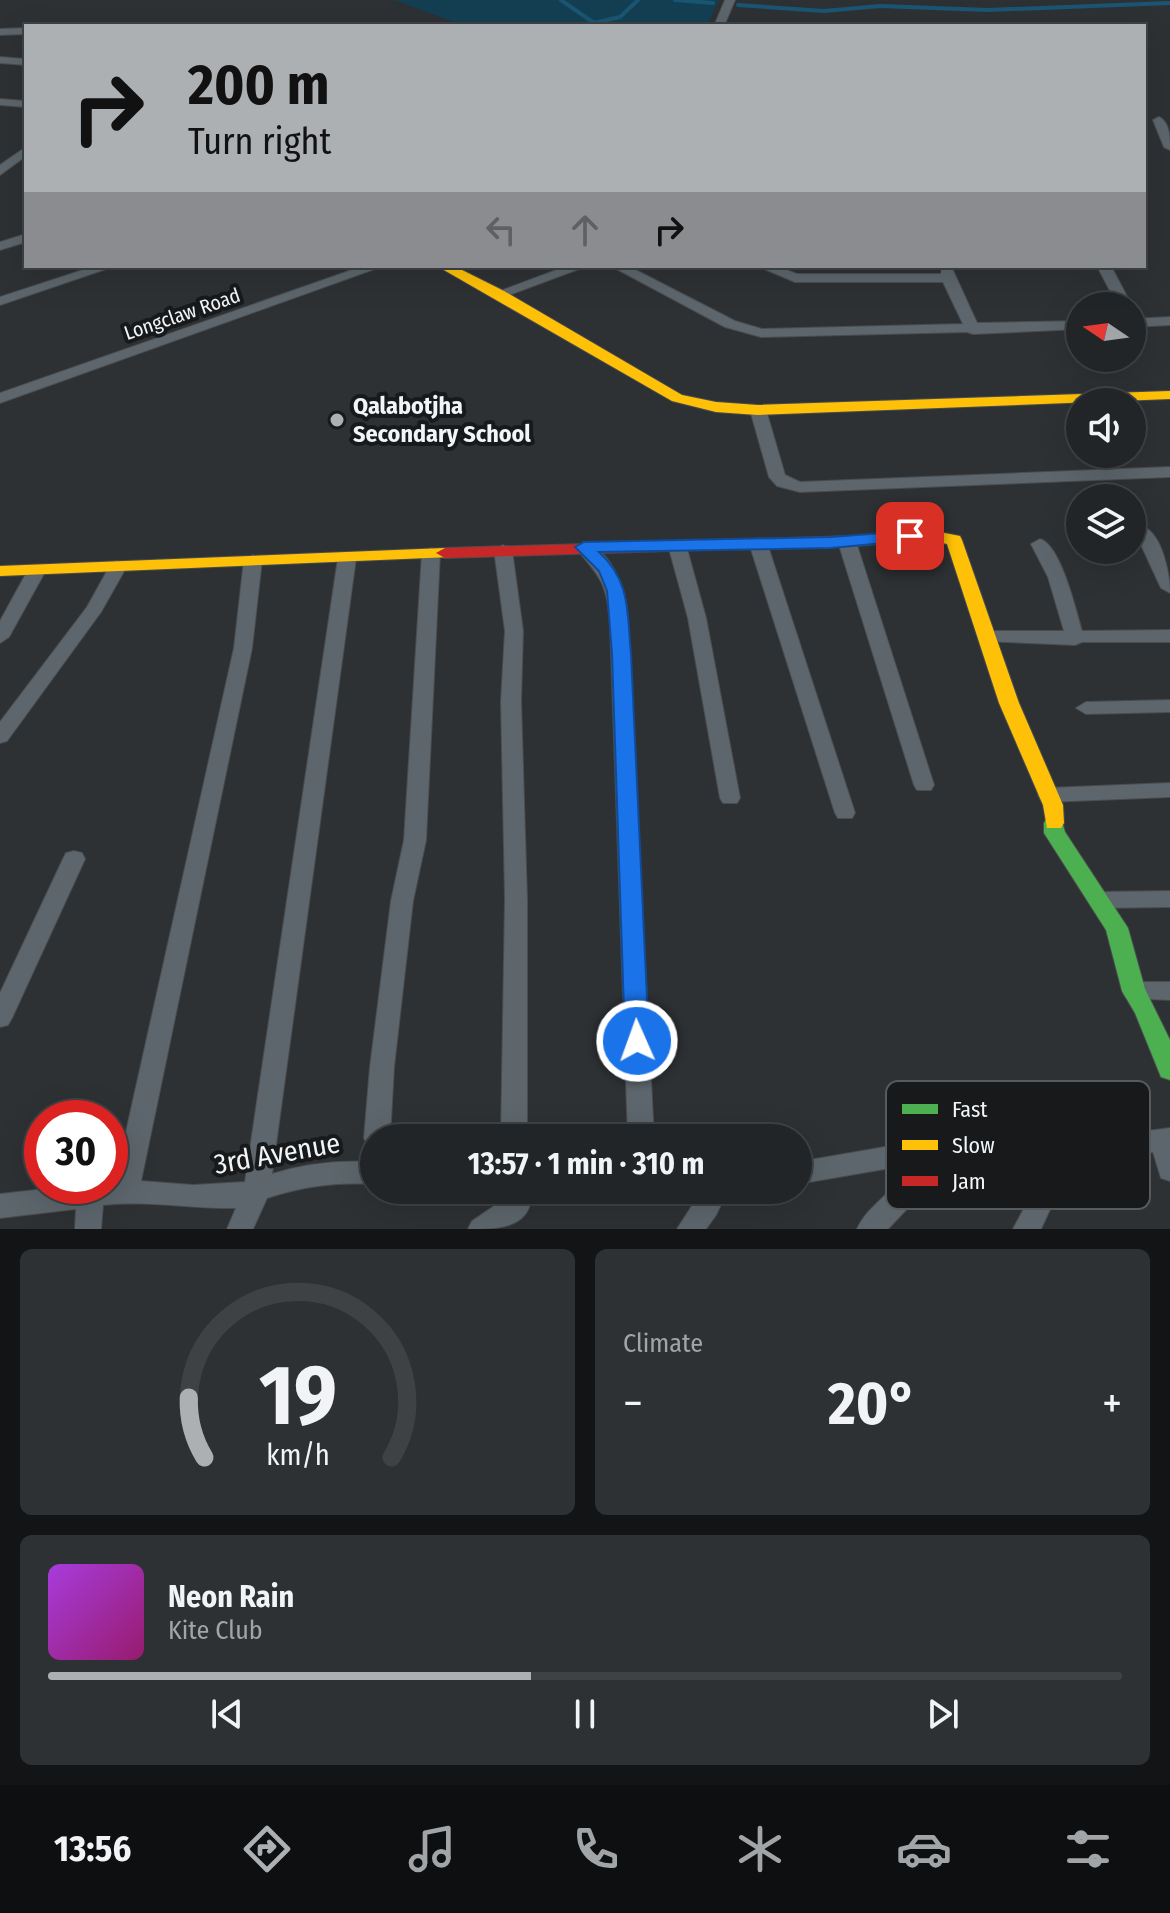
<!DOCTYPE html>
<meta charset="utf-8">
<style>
:root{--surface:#222527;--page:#2e3133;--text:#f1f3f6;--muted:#a2a5a7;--line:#3f4244;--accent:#adb0b3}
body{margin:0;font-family:"Fira Sans Condensed",sans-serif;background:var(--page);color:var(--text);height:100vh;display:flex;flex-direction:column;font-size:30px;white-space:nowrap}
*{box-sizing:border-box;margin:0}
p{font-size:26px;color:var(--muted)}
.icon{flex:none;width:44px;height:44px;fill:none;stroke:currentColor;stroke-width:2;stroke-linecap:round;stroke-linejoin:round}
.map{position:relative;height:1229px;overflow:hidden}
.panel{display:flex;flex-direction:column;gap:20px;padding:20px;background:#131415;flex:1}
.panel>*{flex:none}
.banner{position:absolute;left:24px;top:24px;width:1122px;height:244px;border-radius:0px;box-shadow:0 8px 32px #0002,0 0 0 2px var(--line);background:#adb0b3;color:#111;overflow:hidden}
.needle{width:52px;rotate:283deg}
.fabs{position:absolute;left:1066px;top:292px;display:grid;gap:16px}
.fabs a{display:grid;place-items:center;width:80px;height:80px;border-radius:50%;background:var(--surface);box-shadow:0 8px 32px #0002,0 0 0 2px var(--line);font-size:40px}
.speed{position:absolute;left:24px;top:1100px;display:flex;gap:16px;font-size:40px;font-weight:700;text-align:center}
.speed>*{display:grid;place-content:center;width:104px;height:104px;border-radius:50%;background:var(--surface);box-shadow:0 8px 32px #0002,0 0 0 2px var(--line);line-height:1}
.speed .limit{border:12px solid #d22;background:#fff;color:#111}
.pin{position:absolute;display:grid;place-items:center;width:68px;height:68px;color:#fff;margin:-34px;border-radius:16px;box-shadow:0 4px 12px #0006}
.me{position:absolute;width:88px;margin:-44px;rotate:358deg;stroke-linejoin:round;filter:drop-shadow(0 0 6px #0008)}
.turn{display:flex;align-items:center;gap:28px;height:168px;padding:0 32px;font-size:36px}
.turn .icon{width:104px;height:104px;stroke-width:2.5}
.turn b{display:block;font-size:56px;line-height:68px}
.lanes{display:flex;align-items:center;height:76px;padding:0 32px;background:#0003;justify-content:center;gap:40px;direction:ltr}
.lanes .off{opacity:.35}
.big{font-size:60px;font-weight:700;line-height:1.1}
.panel .tile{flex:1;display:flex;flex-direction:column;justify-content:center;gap:12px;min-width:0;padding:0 28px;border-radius:12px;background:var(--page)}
.panel .dial{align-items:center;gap:0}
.dial svg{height:208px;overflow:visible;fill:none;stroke:var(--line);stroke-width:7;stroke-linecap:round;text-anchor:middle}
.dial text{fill:var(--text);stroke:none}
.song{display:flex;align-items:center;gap:24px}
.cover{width:96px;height:96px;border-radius:12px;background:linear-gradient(135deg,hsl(280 70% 55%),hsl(320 70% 35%))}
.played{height:8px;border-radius:4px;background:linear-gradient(90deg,var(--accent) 45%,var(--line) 45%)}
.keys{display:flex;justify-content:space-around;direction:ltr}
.heat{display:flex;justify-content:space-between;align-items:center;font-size:44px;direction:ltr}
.panel .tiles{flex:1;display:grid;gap:20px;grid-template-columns:1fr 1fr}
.tile:last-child{grid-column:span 2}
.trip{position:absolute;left:360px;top:1124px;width:452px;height:80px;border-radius:40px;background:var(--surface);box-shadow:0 8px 32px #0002,0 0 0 2px var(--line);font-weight:700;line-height:80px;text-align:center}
.tabs{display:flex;height:128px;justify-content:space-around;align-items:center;background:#0e0f10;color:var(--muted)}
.tabs .icon{width:56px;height:56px}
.tabs .current{color:var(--accent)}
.tabs b{font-size:36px;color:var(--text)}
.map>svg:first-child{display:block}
.green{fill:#143f53}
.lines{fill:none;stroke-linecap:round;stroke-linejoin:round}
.stream{stroke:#1a5673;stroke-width:4}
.street-casing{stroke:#4a4c4e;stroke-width:2}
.fast-casing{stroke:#4a4c4e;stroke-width:2}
.slow-casing{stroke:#4a4c4e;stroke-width:2}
.jam-casing{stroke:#4a4c4e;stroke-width:2}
.street{fill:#5c666c;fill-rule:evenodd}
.fast{fill:#4caf50;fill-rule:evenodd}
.slow{fill:#ffc107;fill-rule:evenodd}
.jam{fill:#c62828;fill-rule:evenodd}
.route{fill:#1a73e8;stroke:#114b97;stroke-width:2}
.poi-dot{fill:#adb0b3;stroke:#17191b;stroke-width:3}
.labels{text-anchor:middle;stroke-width:8;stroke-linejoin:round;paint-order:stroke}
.far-street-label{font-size:20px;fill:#f1f5f7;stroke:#17191b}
.poi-label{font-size:24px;font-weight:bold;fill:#f1f5f7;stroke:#17191b;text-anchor:start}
.near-street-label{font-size:28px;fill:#f1f5f7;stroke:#17191b}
.key{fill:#17191b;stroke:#585b5d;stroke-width:2}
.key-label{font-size:22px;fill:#f1f5f7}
</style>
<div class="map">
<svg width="1170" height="1229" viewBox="0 0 1170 1229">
<rect width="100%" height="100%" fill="#2e3134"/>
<polygon class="green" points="395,0 719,0 707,26 464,26"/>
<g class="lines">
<g class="stream">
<polyline points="561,0 594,23 620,17 638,0"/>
<polyline points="675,0 713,3"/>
<polyline points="738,5 824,11 880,6 988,10 1170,3"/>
</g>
<g class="street-casing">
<g id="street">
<polygon points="725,0 735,0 724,26 714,26"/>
<polygon points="26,28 26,34 0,35 0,29"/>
<polygon points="0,57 26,59 26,65 0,63"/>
<polygon points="0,99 26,101 26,107 0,105"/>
<path d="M1159 117C1170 122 1170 139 1170 150L1164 147 1153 120Z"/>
<polygon points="26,147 26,156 0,175 0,165"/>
<polygon points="26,234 26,242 0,250 0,242"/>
<polygon points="95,266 115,266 0,305 0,297"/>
<polygon points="363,266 383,266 0,403 0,393"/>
<polygon points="567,266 587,266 504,297 499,298 492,294"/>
<polygon points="611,266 628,266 735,321 762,329 963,324 943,282 795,282 757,266 776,266 797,274 941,274 942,266 951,266 977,323 1080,321 1080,329 973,334 967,332 761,337 725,327"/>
<polygon points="1097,266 1111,266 1132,306 1118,306"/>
<polygon points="1170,317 1170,325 1132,327 1132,319"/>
<polygon points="758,405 766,410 785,475 800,482 1170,467 1170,477 800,492 777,486 769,477 750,410"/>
<path d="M1143 527C1162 533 1170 575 1170 593L1161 588 1135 532Z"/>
<polygon points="847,537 856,542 934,785 931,790 917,790 914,785 838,542"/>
<polygon points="758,538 767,543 855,813 852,818 838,818 835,813 749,543"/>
<path d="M1040 539C1061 545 1076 611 1082 631L1170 630V642H1082L1075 645 982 641 979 637 988 631H1064L1048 577 1031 544Z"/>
<polygon points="677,540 686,545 706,618 740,798 737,803 723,803 720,798 688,618 668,545"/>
<path d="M584 542C610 550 623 584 627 608L654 1138H628L610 623C607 582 600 577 575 547Z"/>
<polygon points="503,545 512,550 523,631 521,701 527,899 527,1138 501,1138 505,899 501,701 505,631 494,550"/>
<polygon points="431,548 440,553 426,840 413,901 394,1067 390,1138 374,1138 374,1148 368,1146 364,1138 370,1067 391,901 404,840 422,553"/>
<path d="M347 553 356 558 272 1174C307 1163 338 1160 374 1162V1184C335 1182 304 1186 267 1198L253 1229H227L236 1208C192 1209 147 1200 103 1205L101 1229H75L76 1209 0 1218V1194L71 1186H110V1181H115L234 648 244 560 253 555 262 560 252 648 141 1181 193 1185 245 1182 338 558Z"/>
<polygon points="118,561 127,566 101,612 7,741 0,743 0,722 87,607 112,562"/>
<polygon points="37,565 46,570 9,637 0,643 0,621 28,570"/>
<polygon points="1170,700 1170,712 1086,714 1076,708 1086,702"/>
<polygon points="1170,783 1170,797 1048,802 1041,800 1038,795 1041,790 1048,788"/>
<polygon points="74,851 82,853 85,859 12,1018 8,1025 0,1027 0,993 63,859 66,853"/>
<polygon points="1170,891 1170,907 1099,908 1091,906 1088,900 1091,894 1099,892"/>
<polygon points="1134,982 1170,982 1170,1000 1126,998 1122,991 1126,984"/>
<path d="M1170 1128V1181L1161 1178 1153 1152 1062 1164 1057 1194 1041 1229H1013L1028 1201 1036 1166 935 1162 920 1195 888 1229H857C868 1204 897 1192 908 1165L798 1184V1162L925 1140 1050 1144Z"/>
<path d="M505 1190H531C534 1229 497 1229 468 1229L472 1221 506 1198Z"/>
<polygon points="702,1190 728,1190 716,1215 706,1229 677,1229"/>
</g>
</g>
<g class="fast-casing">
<polygon id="fast" points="1054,816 1061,818 1065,832 1128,928 1145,989 1170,1040 1170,1080 1161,1077 1135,1013 1122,991 1106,930 1044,833 1044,823 1047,818"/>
</g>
<g class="slow-casing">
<g id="slow">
<polygon points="437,266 454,266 504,291 682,395 716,402 758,405 1170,391 1170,399 758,415 716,412 672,401"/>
<polygon points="929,530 960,536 962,540 1019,703 1063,805 1064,823 1061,828 1047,828 1043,805 999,703 947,544 929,540 854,546 846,541 854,536"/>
<polygon points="445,548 451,549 454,553 451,557 0,576 0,566"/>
</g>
</g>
<g class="jam-casing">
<polygon id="jam" points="854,536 860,537 862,541 860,545 445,558 436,553 445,548"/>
</g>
<use href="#street" class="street"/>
<use href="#fast" class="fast"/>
<use href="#slow" class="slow"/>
<use href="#jam" class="jam"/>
</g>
<path class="route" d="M910 531 919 536 916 540 831 548 599 552C631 581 627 613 631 654L649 1041 645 1048 637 1051 628 1048 625 1041 612 654 607 591 599 571 575 547 584 542 831 537Z"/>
<circle class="poi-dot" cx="337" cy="420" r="8"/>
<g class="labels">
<g class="far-street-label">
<text transform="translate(182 314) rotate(-19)" y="7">Longclaw Road</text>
</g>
<g class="poi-label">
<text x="353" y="414">Qalabotjha<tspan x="353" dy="28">Secondary School</tspan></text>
</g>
<g class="near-street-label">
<text transform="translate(277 1153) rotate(-10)" y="10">3rd Avenue</text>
</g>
</g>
<rect x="886" y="1081" width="264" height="128" rx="12" class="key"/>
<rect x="902" y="1104" width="36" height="10" fill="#4caf50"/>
<rect x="902" y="1140" width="36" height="10" fill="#ffc107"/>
<rect x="902" y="1176" width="36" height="10" fill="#c62828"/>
<g class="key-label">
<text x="952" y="1117">Fast</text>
<text x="952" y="1153">Slow</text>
<text x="952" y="1189">Jam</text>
</g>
</svg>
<div class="fabs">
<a><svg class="needle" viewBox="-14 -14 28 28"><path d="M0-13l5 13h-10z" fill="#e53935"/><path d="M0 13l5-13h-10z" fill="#a2a5a7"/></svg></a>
<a><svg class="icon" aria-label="sound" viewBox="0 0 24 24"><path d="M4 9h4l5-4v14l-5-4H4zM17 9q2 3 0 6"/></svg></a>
<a><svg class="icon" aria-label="layers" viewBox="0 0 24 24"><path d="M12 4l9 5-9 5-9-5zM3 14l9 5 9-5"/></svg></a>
</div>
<div class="speed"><div class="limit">30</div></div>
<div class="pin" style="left:910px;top:536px;background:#d93025"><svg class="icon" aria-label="arrive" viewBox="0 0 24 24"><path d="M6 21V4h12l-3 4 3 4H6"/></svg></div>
<svg class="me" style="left:637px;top:1041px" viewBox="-20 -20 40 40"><circle r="17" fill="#1a73e8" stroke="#fff" stroke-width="3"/><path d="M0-11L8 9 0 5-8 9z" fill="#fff"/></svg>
<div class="trip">13:57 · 1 min · 310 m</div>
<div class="banner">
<div class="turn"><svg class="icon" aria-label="right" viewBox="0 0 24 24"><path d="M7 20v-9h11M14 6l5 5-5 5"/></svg><div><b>200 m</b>Turn right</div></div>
<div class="lanes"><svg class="icon off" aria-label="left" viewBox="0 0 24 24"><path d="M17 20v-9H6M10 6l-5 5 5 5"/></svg><svg class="icon off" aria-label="ahead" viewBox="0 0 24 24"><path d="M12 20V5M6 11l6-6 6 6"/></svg><svg class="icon" aria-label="right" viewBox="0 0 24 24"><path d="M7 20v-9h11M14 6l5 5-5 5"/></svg></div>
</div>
</div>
<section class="panel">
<div class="tiles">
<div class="tile dial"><svg viewBox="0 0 100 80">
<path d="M14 69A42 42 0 1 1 86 69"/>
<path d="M14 69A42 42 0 0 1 8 46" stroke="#adb0b3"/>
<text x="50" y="56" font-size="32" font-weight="700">19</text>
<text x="50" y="72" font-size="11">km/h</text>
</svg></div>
<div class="tile"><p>Climate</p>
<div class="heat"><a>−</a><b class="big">20°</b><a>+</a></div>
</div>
<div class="tile">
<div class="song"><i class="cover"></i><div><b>Neon Rain</b><p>Kite Club</p></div></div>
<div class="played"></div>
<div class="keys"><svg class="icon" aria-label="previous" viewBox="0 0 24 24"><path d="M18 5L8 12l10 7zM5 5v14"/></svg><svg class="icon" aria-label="pause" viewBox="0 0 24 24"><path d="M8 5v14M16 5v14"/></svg><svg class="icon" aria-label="next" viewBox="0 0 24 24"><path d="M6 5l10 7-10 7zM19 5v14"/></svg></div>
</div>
</div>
</section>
<nav class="tabs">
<b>13:56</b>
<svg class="icon current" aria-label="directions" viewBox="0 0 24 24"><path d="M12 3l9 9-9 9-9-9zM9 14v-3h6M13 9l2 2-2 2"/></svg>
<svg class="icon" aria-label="music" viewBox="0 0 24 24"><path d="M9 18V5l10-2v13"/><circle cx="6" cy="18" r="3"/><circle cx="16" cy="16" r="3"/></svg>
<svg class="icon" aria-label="phone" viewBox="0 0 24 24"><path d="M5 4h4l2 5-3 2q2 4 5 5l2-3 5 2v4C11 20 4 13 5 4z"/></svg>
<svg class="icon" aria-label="climate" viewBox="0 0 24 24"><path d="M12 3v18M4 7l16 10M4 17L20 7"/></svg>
<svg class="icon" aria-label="car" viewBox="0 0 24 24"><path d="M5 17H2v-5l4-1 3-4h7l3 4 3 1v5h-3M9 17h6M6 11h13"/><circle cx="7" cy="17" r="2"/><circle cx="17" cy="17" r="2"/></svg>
<svg class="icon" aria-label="filters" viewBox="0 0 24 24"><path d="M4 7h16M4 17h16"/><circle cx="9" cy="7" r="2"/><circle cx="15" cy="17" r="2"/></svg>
</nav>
